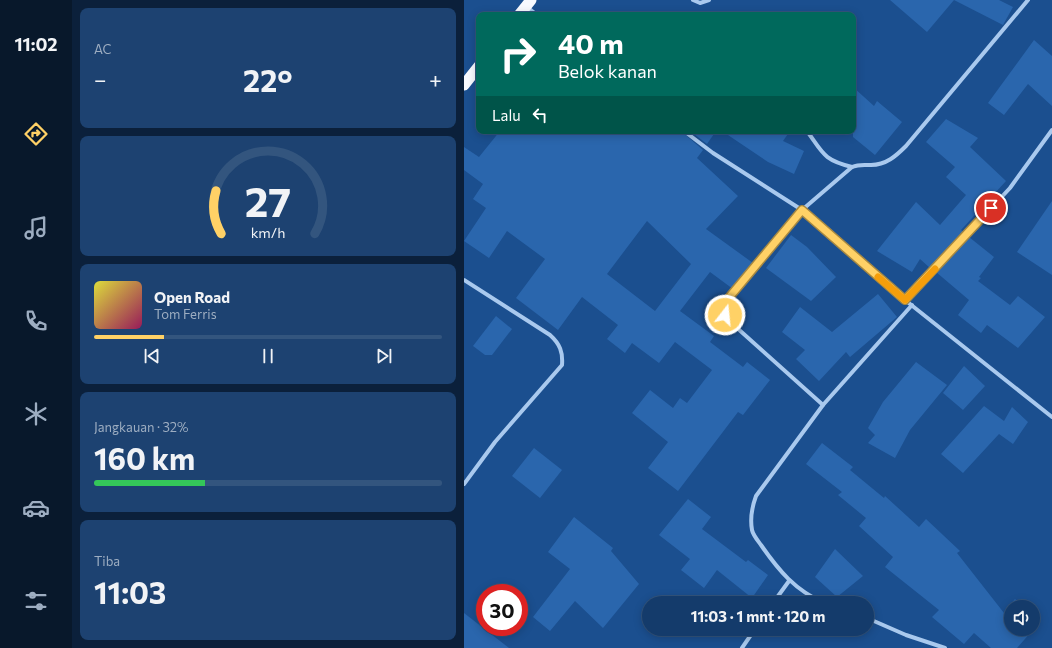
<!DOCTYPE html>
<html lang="id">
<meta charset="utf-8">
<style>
:root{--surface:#143b6b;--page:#1d4271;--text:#f1f3f6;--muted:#9dadc1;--line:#33557e;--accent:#ffd166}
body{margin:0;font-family:Commissioner,sans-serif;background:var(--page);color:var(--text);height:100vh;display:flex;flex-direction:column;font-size:15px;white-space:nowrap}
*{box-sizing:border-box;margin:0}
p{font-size:13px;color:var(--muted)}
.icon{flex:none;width:22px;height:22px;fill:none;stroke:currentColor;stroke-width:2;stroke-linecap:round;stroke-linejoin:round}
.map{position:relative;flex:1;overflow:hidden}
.details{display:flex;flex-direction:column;gap:8px;padding:8px;background:#0b203b;width:392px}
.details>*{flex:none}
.top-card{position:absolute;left:12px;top:12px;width:380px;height:122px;border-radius:8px;box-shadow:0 2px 10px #0003,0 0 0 1px var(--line);background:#00695c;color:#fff;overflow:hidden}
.controls{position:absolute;left:540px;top:600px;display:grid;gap:8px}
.controls a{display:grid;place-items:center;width:36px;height:36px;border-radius:50%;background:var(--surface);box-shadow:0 2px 10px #0003,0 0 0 1px var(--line);font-size:20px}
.speed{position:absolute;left:12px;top:584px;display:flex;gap:8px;font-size:20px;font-weight:700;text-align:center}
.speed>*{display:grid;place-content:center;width:52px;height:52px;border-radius:50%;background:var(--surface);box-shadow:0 2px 10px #0003,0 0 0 1px var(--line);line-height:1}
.speed .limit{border:6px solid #d22;background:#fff;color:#111}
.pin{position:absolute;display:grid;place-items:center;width:34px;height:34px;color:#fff;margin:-17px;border:2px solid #fff;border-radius:50%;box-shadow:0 1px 4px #0007}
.me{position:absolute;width:44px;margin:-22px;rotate:16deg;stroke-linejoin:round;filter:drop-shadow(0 0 3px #0008)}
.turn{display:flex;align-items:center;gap:14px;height:84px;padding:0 16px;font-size:18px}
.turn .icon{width:52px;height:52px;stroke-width:2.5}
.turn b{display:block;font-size:28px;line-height:34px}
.then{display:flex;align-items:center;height:38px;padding:0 16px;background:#0003;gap:8px;font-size:15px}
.big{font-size:30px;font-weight:700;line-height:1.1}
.details .widget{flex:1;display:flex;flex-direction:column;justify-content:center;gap:6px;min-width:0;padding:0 14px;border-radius:8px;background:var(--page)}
.details .dial{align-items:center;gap:0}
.dial svg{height:104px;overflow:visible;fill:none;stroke:var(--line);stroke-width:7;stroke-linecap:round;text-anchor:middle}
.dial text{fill:var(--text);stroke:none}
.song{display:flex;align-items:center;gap:12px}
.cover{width:48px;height:48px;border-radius:6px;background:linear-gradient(135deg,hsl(60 70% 55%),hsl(330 70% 35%))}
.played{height:4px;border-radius:2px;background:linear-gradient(90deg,var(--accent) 20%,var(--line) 20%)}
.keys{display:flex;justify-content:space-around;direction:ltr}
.heat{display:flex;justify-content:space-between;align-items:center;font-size:22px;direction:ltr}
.charge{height:6px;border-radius:3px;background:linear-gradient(90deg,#34c759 32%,var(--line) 0)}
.trip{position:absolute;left:178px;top:596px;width:232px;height:40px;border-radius:20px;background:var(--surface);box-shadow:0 2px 10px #0003,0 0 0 1px var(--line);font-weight:700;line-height:40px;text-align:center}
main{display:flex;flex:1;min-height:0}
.dock{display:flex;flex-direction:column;width:72px;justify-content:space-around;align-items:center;background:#08182b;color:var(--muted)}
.dock .icon{width:28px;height:28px}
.dock .selected{color:var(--accent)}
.dock b{font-size:18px;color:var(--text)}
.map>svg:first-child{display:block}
.building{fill:#2a66ad;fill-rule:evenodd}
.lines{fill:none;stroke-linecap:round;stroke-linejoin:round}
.minor{stroke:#a9c9ee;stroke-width:4}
.trunk{stroke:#f8faff;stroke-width:11}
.route-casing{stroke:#a68842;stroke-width:10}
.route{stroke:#ffd166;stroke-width:7}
.slow{stroke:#f59e0b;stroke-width:7}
</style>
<main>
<nav class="dock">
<b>11:02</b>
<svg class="icon selected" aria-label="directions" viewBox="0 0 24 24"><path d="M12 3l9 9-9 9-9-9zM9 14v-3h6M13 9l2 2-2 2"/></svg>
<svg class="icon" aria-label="music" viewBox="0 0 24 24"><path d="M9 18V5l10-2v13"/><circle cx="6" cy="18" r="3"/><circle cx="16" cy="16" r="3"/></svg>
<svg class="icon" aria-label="phone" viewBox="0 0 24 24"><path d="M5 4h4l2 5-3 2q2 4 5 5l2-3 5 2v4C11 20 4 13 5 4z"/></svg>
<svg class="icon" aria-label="climate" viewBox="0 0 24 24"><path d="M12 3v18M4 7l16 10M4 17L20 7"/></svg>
<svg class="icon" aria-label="car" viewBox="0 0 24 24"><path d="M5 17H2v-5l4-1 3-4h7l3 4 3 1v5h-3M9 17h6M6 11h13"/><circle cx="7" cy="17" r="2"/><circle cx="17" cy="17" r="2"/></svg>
<svg class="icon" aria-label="filters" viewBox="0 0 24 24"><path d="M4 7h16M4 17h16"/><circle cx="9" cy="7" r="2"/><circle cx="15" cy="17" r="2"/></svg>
</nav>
<section class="details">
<div class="widget"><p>AC</p>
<div class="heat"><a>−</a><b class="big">22°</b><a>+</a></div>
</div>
<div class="widget dial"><svg viewBox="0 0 100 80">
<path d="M14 69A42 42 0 1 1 86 69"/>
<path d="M14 69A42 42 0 0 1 10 36" stroke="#ffd166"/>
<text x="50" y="56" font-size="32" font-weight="700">27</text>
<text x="50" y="72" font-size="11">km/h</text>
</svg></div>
<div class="widget">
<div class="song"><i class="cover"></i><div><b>Open Road</b><p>Tom Ferris</p></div></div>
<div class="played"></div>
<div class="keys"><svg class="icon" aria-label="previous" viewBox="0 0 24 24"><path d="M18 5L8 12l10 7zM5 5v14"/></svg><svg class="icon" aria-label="pause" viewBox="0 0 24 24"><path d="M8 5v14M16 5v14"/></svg><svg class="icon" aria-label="next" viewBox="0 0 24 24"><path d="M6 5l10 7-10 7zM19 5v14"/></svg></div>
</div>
<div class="widget"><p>Jangkauan · 32%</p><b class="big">160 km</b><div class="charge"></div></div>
<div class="widget"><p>Tiba</p><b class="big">11:03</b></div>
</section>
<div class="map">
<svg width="588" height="648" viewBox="0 0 588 648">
<rect width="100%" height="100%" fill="#1b4f8f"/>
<g class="building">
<polygon points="426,0 535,0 549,7 539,25 490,0 463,32"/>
<polygon points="570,40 588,56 588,106 564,84 540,115 524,103"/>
<polygon points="389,87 410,106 413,101 438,122 411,155 389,137"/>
<polygon points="482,119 514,138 506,147 542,181 497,230 500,232 466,268 456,259 448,272 413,251 452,202 476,225 502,195 482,177 491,167 462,142"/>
<path d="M36 131H217L239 150 233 158 274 196 242 229 289 263 269 289 246 272 216 311 250 336 246 342 279 367 283 362 306 380 279 415 274 412 214 491 184 468 204 442 168 413 186 390 209 408 216 398 223 403 248 370 211 342 195 363 168 343 161 353 143 339 154 325 118 297 94 330 52 298 81 259 43 231 25 258 0 241 22 208 9 199 19 184 0 170V147L15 157ZM183 221 227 264 191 311 143 274Z"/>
<polygon points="226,131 252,131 243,144"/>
<polygon points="258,131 326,131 319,141 340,151 330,174 304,162"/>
<polygon points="588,201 588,275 553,252"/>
<polygon points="327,235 343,247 372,277 347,301 302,268"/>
<polygon points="505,237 530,257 515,277 517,278 514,281 546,305 554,296 581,317 554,348 523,325 517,333 494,315 505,300 472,272"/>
<polygon points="414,294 433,317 386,357 382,352 355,381 332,359 341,350 318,332 336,307 368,332"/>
<polygon points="32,316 48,329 28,355 21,355 9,346"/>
<polygon points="452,362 483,385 446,430 431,458 404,443 411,435 404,428 419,402"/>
<polygon points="500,366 521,386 499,410 479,393"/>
<polygon points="520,406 540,421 548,407 564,422 549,444 535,434 499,473 477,454"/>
<polygon points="358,443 389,467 386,470 420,498 421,496 455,527 462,519 496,551 493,553 540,613 551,599 559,607 547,607 547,629 569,629 569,617 575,623 553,648 527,648 510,633 500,644 468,617 475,610 421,567 429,557 395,526 402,518 374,495 378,492 342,464"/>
<polygon points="70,448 98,470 76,498 48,476"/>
<polygon points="224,499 247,517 238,529 282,562 284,560 304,575 288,598 253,570 240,588 217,570 226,559 195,535"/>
<polygon points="110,517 149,548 147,551 175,584 139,628 111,601 86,631 69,617 106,569 84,552"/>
<polygon points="371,549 399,576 373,597 351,577"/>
<polygon points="0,613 45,648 0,648"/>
</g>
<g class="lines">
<g class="minor">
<polyline points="229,0 236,3 245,0"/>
<polyline points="63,7 73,15"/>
<polyline points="220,131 249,153 338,210 441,300 588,417"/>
<path d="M343 131C359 153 359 160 388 167"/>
<path d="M0 280 86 335C96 344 99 352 98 365L31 442 0 484"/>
<polyline points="441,300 546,188 588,130"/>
<path d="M359 405 263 319 261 306 338 210 388 167C395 164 399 165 407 165 422 165 432 156 442 146L564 0"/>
<polyline points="309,603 325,581"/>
<path d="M360 603C331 590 315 571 297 545 294 541 289 535 288 530 286 519 288 507 292 496L359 405 448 305"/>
<polyline points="403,618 442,635 481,648"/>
<polyline points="278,648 291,629"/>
</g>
<g class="trunk">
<polyline points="55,15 67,0"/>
<polyline points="0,85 15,66"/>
</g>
</g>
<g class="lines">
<g class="route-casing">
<polyline id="route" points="261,315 261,306 263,300 338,210 441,300 527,208"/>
</g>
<use href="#route" class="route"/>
<polyline class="slow" points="414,277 441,300 471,269"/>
</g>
</svg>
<div class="controls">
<a><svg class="icon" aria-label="sound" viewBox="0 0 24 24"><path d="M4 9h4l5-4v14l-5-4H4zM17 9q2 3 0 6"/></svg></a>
</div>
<div class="speed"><div class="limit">30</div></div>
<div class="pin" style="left:527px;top:208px;background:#d93025"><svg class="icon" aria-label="arrive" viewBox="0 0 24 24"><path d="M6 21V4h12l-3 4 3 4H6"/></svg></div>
<svg class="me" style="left:261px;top:315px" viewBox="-20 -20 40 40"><circle r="17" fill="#ffd166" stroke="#fff" stroke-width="3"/><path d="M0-11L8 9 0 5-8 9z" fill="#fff"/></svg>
<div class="trip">11:03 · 1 mnt · 120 m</div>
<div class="top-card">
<div class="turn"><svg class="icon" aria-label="right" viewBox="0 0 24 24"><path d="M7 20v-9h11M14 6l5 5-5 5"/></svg><div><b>40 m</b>Belok kanan</div></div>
<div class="then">Lalu<svg class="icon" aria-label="left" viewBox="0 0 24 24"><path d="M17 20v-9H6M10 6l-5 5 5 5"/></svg></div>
</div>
</div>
</main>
